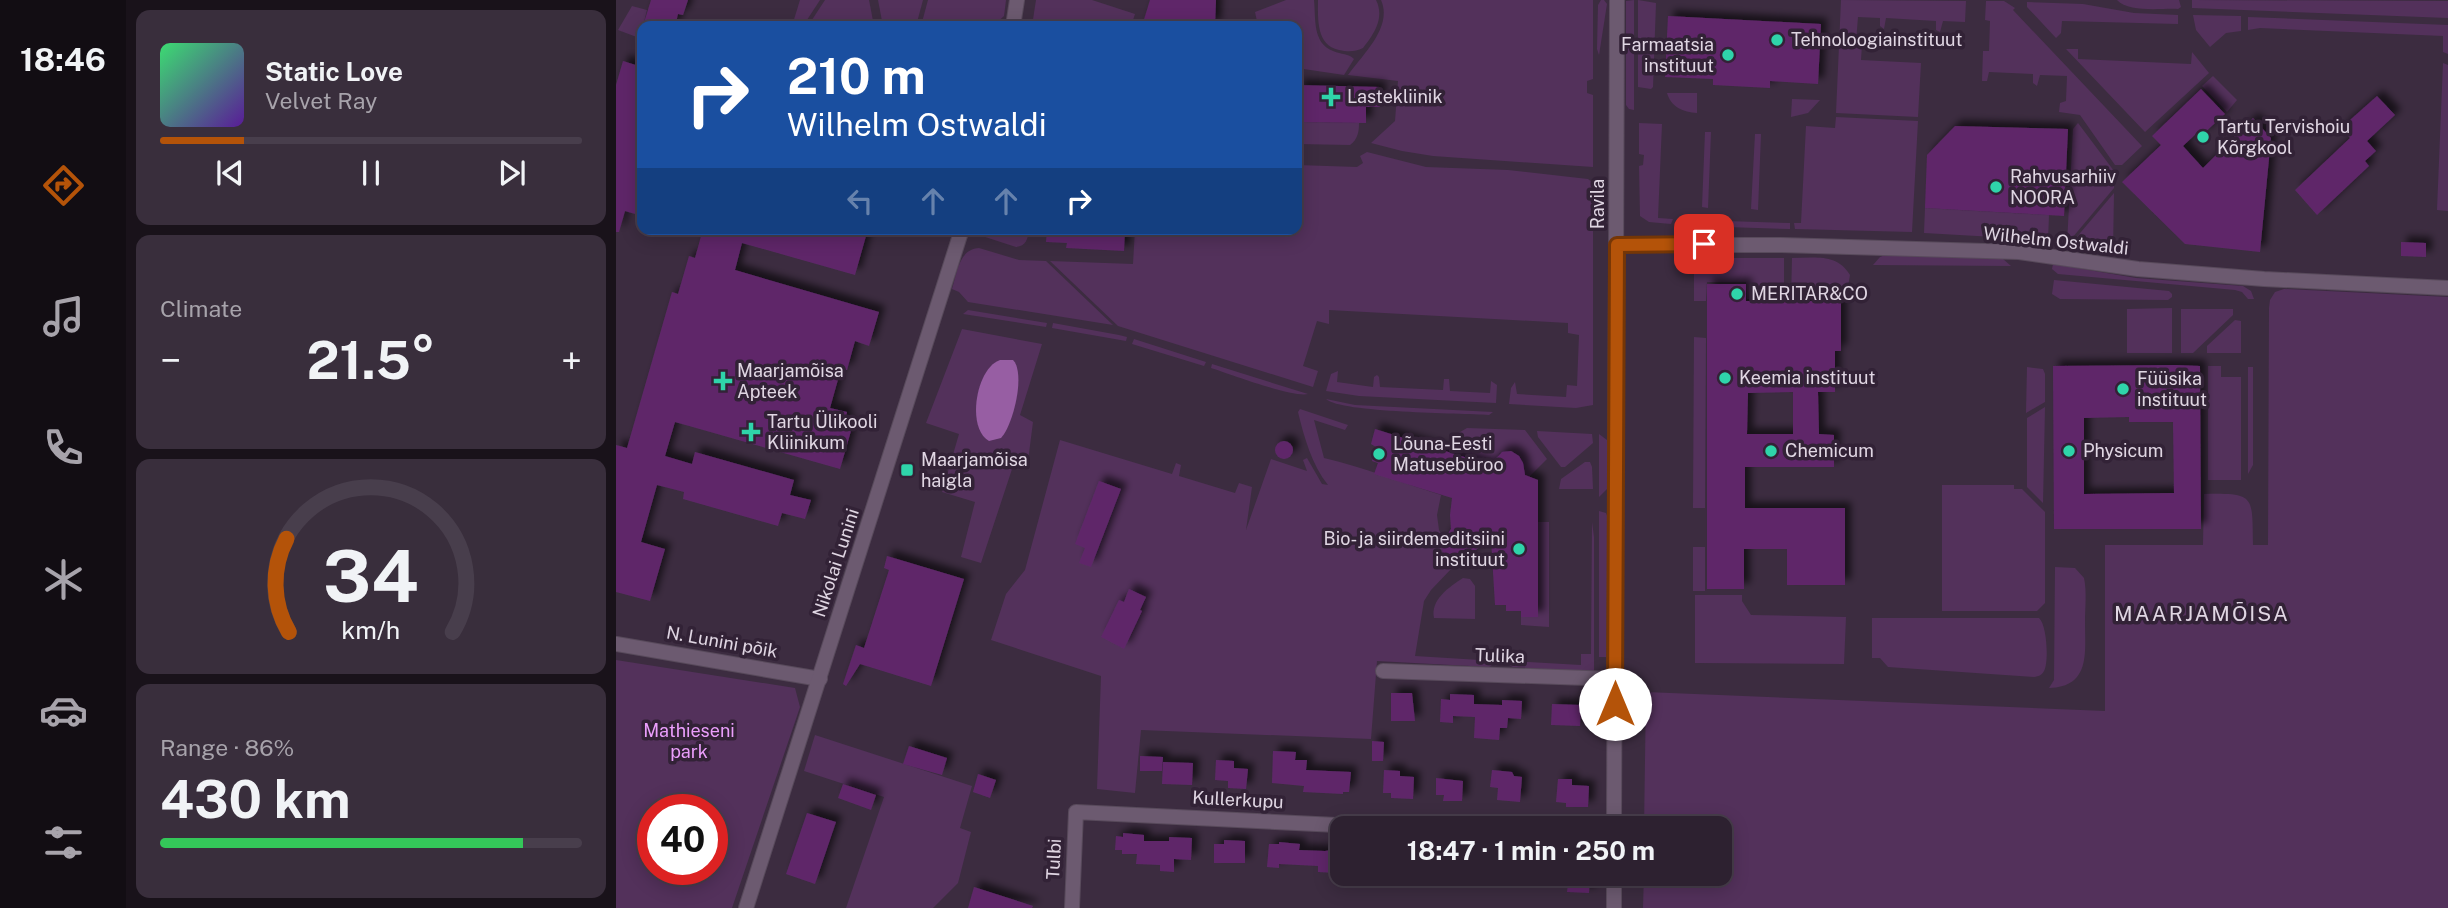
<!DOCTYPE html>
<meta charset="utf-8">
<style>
:root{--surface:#2d2130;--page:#392e3c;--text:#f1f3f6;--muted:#a7a3ab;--line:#483e4c;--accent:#b45309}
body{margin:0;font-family:"Public Sans",sans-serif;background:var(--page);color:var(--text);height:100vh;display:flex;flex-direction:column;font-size:26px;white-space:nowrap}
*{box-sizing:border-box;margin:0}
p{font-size:23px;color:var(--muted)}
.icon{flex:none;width:38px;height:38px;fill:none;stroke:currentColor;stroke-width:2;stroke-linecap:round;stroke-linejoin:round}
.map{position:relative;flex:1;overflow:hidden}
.drawer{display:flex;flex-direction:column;gap:10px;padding:10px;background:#19121a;width:490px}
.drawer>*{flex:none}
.guide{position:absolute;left:21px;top:21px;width:665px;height:214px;border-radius:14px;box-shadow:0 4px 18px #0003,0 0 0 2px var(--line);background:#1a4fa0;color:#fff;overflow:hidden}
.speed{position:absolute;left:21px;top:794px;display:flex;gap:14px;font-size:35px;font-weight:700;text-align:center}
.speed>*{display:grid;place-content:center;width:91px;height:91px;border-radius:50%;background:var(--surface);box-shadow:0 4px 18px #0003,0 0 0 2px var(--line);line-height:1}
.speed .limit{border:10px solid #d22;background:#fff;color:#111}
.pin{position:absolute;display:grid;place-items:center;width:60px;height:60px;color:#fff;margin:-30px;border-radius:14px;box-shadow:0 4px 10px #0006}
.me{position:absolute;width:77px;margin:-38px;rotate:0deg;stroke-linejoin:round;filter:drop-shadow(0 0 5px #0008)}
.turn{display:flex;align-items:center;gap:24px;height:147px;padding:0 35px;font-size:32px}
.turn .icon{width:91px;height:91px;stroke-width:2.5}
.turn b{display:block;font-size:49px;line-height:60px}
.lanes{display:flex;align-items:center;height:66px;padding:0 35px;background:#0003;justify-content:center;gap:35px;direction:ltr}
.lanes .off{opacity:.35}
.big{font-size:52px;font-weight:700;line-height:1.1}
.drawer .card{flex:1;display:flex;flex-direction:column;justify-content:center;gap:10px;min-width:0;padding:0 24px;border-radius:14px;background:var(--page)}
.drawer .dial{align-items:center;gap:0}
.dial svg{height:182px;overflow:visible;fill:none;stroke:var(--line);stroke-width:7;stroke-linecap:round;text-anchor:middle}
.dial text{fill:var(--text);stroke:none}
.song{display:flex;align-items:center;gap:21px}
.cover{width:84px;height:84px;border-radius:10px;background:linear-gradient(135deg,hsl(140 70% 55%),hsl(270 70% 35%))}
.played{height:7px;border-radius:4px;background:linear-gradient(90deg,var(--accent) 20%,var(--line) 20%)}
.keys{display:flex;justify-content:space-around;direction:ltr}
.heat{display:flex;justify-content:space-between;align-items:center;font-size:38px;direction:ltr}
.charge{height:10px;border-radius:5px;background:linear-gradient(90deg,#34c759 86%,var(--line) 0)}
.trip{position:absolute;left:714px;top:816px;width:402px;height:70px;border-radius:14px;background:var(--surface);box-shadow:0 4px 18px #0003,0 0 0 2px var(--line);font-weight:700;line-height:70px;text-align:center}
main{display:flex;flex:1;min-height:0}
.dock{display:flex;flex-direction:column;width:126px;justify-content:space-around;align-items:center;background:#120d13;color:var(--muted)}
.dock .icon{width:49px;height:49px}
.dock .active{color:var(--accent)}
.dock b{font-size:32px;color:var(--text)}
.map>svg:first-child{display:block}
.green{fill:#53315b;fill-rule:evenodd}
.water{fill:#975ea3}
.building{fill:#5e2869;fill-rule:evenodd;filter:url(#shadow)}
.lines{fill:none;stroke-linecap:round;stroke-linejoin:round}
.minor-casing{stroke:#584a5b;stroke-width:16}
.minor{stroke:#6c5a70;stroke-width:14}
.route-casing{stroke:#753606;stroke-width:18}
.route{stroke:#b45309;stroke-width:12}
.poi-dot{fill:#2fd4aa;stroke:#322236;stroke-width:2.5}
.labels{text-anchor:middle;stroke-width:7;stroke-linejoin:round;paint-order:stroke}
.poi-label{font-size:18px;fill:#e0d6e3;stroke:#322236;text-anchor:start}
.street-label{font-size:18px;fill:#e0d6e3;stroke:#322236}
.park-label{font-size:18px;fill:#ea9efb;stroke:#322236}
.quarter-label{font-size:21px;letter-spacing:2px;fill:#e0d6e3;stroke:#322236}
</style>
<main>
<nav class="dock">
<b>18:46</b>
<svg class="icon active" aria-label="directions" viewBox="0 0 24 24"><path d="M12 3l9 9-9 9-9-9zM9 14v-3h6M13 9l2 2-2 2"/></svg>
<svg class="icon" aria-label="music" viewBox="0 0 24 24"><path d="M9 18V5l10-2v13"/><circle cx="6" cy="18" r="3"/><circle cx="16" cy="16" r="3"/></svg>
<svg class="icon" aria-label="phone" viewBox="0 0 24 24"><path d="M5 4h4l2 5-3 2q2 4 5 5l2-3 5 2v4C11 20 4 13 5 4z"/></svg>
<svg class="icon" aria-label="climate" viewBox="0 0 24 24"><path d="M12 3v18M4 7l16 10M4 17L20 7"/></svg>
<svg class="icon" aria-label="car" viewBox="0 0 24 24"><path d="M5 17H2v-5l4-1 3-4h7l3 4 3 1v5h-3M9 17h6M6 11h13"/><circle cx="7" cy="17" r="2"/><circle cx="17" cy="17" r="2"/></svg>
<svg class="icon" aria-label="filters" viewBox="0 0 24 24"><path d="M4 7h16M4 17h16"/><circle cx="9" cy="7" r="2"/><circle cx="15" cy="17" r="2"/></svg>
</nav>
<section class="drawer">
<div class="card">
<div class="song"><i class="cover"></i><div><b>Static Love</b><p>Velvet Ray</p></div></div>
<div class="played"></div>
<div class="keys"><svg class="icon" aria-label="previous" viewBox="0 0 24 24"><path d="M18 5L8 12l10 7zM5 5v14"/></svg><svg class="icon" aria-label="pause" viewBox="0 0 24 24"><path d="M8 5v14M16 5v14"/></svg><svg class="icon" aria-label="next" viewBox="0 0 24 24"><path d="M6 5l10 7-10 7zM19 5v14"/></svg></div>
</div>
<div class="card"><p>Climate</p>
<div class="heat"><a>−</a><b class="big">21.5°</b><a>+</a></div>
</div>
<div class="card dial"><svg viewBox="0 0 100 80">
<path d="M14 69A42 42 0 1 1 86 69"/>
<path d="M14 69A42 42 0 0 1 13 28" stroke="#b45309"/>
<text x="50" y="56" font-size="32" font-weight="700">34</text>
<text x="50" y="72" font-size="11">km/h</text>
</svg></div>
<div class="card"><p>Range · 86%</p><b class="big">430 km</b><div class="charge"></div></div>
</section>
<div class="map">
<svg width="1832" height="908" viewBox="0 0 1832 908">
<defs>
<filter id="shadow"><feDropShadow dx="6" dy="-6" stdDeviation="3.5" flood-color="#0009"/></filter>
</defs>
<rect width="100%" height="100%" fill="#3c2c40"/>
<g class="green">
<polygon points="184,0 204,0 187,26 176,26"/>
<polygon points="209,0 253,0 258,26 192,26"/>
<polygon points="262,0 307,0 300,26 267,26"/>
<polygon points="312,0 390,0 388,16 377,26 305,26"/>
<polygon points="420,0 476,0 519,14 515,26 416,26"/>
<path d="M670 0H698C700 18 696 43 717 51 726 55 732 53 738 59L728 75 681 68V26H642L639 12Z"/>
<path d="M702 0H760C769 18 758 34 747 48 739 52 732 52 723 50 700 45 702 19 702 0Z"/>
<path d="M765 0H977V79L971 81V93L977 95V167L817 156 786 151 755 143 779 121 782 81 732 75C747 54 777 27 765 0Z"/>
<polygon points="985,0 988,0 991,4 983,55 981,49 982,5"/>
<polygon points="1018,0 1018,110 1013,109 1010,105 1010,1"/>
<polygon points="1022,0 1040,3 1037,87 1035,89 1022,87"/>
<polygon points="1225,0 1350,1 1349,22 1327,21 1324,32 1320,30 1320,21 1270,18 1268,29 1264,26 1264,18 1242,17 1240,42 1246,44 1245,60 1305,63 1302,117 1220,113"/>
<path d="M1501 0H1563L1565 7 1562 9C1545 8 1513 13 1501 0Z"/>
<polygon points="1576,0 1832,1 1832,18 1576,8"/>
<polygon points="1370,1 1388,1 1399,8 1397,10 1526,146 1506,165 1499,165 1464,115 1443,112 1444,103 1450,101 1451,76 1424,75 1421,86 1417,83 1417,74 1373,72 1371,81 1366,81 1367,51 1373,51 1374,21 1369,20"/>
<polygon points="1411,2 1467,4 1518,13 1562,15 1562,24 1446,21 1445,33 1440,38 1411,7"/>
<polygon points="16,6 31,10 26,30 26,39 2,30"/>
<polygon points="1577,15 1625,16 1625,31 1610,33 1594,47 1580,30"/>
<polygon points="1632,17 1832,25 1832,54 1827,52 1827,36 1644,28 1632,30"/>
<polygon points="1450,49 1462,49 1462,59 1575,64 1576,52 1593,73 1529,132"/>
<polygon points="1827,63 1832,65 1832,211 1821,210"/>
<polygon points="1597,76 1621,100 1611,112 1586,86"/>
<path d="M1051 93H1081V113C1067 112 1055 107 1051 93Z"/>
<polygon points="1176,99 1204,100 1192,113 1175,117"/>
<polygon points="1220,117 1302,121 1296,232 1179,229 1178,223 1185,223 1190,126 1219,128"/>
<path d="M681 122 743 123C743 131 742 139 734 145L681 144Z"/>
<polygon points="1023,123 1046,124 1042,218 1057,219 1055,224 1033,222 1024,216 1023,166 1027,165 1028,155 1023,154"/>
<polygon points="1462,123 1498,171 1498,188 1451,244 1457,129"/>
<polygon points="1089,132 1095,132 1092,208 1086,207"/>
<polygon points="1139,134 1145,134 1142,210 1135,209"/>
<polygon points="751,152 810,167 892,170 972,179 977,183 977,405 960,408 893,404 895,388 899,382 901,394 950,397 951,385 961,386 963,335 952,333 952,323 713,310 713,324 701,321 687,366 702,371 697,387 502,326 434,261 517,264 519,229 681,229 681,165 741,167 747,163 744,156"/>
<polygon points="1498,193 1497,249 1494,252 1454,245"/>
<polygon points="1309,208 1433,215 1432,240 1308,233"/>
<polygon points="1110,221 1174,223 1174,229 1110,227"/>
<path d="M413 229C412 239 410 246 400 247L363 235 357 230Z"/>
<path d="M363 248 403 260 430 261 497 325 352 302 343 292 336 289C341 273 343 249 363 248Z"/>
<polygon points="1274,253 1387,259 1395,266 1257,265 1264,257"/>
<polygon points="1087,258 1168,258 1168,299 1131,299 1130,282 1091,282 1090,301 1078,301 1078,265"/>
<path d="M1176 258C1198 258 1221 253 1234 275L1230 298 1175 299Z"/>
<polygon points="1437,264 1520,278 1627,286 1635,291 1638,299 1632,299 1626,292 1619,290 1442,274 1436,269"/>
<polygon points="1438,280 1553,291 1556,294 1556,297 1552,300 1444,299 1436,294"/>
<path d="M1668 289 1832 297V908H1027L1028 873H1104V828H1028L1030 692 1489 711V545H1587L1588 494C1640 493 1636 496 1637 545H1652L1653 308 1654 300 1659 292Z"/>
<polygon points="1556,308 1556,353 1511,353 1511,309"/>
<polygon points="1565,309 1617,309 1617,315 1577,353 1565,353"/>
<polygon points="352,310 431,323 430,327 347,314"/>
<polygon points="1619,320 1625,321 1625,353 1591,353 1591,346"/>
<polygon points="437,323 503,335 511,337 510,341 436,328"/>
<polygon points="346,329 426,344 404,415 417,422 412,461 400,457 365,563 345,557 359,502 326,492 343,434 310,423"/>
<polygon points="1078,337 1090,338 1089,508 1077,508"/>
<polygon points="518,339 590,362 588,366 516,344"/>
<path d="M596 364 692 394C677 398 614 374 595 368Z"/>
<polygon points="1592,366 1605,366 1605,377 1625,377 1625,480 1592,480"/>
<polygon points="1411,367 1427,369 1429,374 1429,402 1410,413"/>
<polygon points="1632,367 1637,367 1637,465 1632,474"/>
<polygon points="722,371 721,382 757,387 758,377 761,375 763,377 764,387 827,390 828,379 833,379 834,391 874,393 875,381 881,385 880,403 743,396 710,391 715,374"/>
<path d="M710 399 739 405 877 412 873 415C845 413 725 413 710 399Z"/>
<polygon points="1429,407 1427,503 1411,487 1411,418"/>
<path d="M684 409 732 425 729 430 698 420 708 458C748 467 786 483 825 495L821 515 823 530 828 539 827 554 836 568 815 590 808 601 799 656 864 660 866 650 870 652 876 665 873 667 761 661 755 739 525 730 519 793 481 789 485 676 375 640 390 594 409 570 444 440 556 474 560 463 565 465 563 476 619 493 623 483 636 487 630 530 655 459 691 471 687 460 691 458 706 484 712 485C696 465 688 437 682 412Z"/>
<polygon points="851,428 909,430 931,459 913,477 907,475 906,461 895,451 884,453 876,465 828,450 839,435"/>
<polygon points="921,431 976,434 977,443 949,467 945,467 922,437"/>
<polygon points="983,434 991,440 992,445 992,488 983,497"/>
<polygon points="969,462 974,462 976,467 977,489 943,489 945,479"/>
<polygon points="1326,485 1398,485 1398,489 1406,489 1429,512 1429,603 1421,611 1326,611"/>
<polygon points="983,511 990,513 992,518 990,657 983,657"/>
<polygon points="922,522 933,522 933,627 905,625 905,617 922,617"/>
<polygon points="976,522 978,537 978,672 897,667 891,664 889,659 894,651 896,661 965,665 965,654 975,654"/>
<rect x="1077" y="547" width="12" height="44"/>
<path d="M1439 567 1459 568 1468 578C1471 592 1469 608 1469 622 1469 652 1475 687 1433 688L1438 680Z"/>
<path d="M847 578 854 579 859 586V619L818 618C814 600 833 587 847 578Z"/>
<polygon points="1079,595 1126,595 1126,601 1135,615 1230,617 1228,664 1079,663"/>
<path d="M1256 618H1423C1431 625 1433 662 1428 671 1425 676 1423 676 1418 677L1272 667 1264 658H1256Z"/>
<path d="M0 660 179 688 184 707 116 908H0ZM37 810H96V870H37Z"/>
<polygon points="199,735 356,786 344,828 355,832 342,883 317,908 230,908 268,797 188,771"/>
</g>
<path class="water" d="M384 360H397C410 373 397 426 385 438L373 441C350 428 360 368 384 360Z"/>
<g class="building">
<polygon points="35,0 72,0 67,15 62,14 59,26 27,26"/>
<polygon points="534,0 600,0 599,26 526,26"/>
<polygon points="1052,16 1205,24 1202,84 1154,81 1154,88 1097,85 1097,79 1049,77"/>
<polygon points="7,61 26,67 26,216 9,211 3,232 0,232 0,85"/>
<polygon points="681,85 764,87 764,107 750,107 750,123 681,122"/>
<polygon points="1585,89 1609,114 1586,135 1583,131 1567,146 1587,168 1637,118 1655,138 1644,252 1569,244 1506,182 1545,145 1536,136"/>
<polygon points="1761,96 1779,115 1751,141 1760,151 1749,161 1753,166 1701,215 1679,190 1734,138 1725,128"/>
<polygon points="1339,126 1452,129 1448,216 1309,208 1311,155"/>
<polygon points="87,229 252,229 239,275 126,243 119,270 263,312 253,346 239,341 231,370 225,369 214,408 231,412 229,422 237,424 224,469 59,422 49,456 76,464 79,452 178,480 174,495 195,500 189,519 166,513 162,526 67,499 68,492 41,485 25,542 49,549 34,601 0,592 0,445 11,448 56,292 62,294 73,256 79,258"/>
<polygon points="431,229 509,229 508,251 450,248 451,243 430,242"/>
<polygon points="1785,242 1810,243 1810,257 1785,256"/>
<path d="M1091 284H1130V301H1225V351H1219V392H1202L1203 434 1218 435V467H1129V508H1229V585H1171V549H1128V589H1091ZM1177 392V434H1131L1132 393Z"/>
<path d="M1560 365 1584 366 1585 529H1438L1437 366ZM1513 417V422H1557L1558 493 1468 494V418Z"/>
<polygon points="759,429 874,465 886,452 895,451 903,456 907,463 909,475 922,480 922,617 905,617 905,611 890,611 890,605 879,605 875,539 835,568 828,557 826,548 830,536 835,529 834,515 836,498 758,474 762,463 756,461 760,447 755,444"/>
<circle cx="668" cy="450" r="9"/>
<polygon points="483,481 505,489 475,567 463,563 469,548 459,544"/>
<polygon points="271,556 348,579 315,686 244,664 230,686 227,684 240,645 248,648 273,570 268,568"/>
<polygon points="513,589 530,597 524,610 526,611 508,649 485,637 503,600 508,602"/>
<polygon points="775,693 796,693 799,721 775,721"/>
<polygon points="834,694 858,695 858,704 886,705 886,700 906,701 905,719 892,718 891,728 884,728 883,740 858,738 859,717 837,716 837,723 824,722 825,699 834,700"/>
<polygon points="936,704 965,705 964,726 935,725"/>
<polygon points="756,741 768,742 767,761 756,761"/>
<polygon points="293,746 331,758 326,775 287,764"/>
<polygon points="657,751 680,752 679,760 691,760 690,770 735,772 733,792 727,792 727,794 687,792 688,786 656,783"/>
<polygon points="524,756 547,757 546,771 524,771"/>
<polygon points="600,760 618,761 618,768 632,769 630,789 612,788 612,781 599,780"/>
<polygon points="547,762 577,763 576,785 546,784"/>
<polygon points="768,770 784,771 784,776 798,777 797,799 775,798 775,793 767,793"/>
<polygon points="876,770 896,772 898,776 906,777 904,802 881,800 882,788 874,787"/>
<polygon points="362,774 380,780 374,798 357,792"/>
<polygon points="820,778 847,781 846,801 827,801 828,795 820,795"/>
<polygon points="942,779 956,779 956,785 973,786 972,807 950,807 950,803 940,802"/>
<polygon points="227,784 260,795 255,810 222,798"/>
<polygon points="191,813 220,822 199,884 170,874"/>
<polygon points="507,833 528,835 528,841 553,841 553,837 576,838 575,860 558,859 558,872 544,871 544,865 520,864 521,854 506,854 506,850 499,850 500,836 507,837"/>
<polygon points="608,840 629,841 629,863 598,863 598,844 608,844"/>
<polygon points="663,842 684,844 683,850 709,851 715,850 715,845 726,846 726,865 720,864 719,873 702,872 702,866 663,864 663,868 651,867 653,844 663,844"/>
<polygon points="930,873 974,873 973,893 951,892 952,884 930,883"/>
<polygon points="358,887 417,906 416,908 352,908"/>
</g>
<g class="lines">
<g class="minor-casing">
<g id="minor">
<polyline points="397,26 401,0"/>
<polyline points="1001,245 1165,245 1403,252 1522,269 1648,279 1832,288"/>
<polyline points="0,644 204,679"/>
<polyline points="767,671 999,679"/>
<polyline points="998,828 1001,0"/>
<polyline points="998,873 998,908"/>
<polyline points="130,908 346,229"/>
<polyline points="456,908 460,812 782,828"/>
</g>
</g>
<use href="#minor" class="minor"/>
</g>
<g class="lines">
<g class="route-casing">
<polyline id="route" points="999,704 1001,245 1088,244"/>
</g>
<use href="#route" class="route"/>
</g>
<g class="poi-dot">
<circle cx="1161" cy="40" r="7"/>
<circle cx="1112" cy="55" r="7"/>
<path d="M711.5 86.5h7v7h7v7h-7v7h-7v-7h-7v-7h7z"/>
<circle cx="1587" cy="137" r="7"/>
<circle cx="1380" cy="187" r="7"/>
<circle cx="1121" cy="294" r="7"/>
<circle cx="1109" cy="378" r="7"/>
<path d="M103.5 370.5h7v7h7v7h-7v7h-7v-7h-7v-7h7z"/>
<circle cx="1507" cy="389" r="7"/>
<path d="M131.5 421.5h7v7h7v7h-7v7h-7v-7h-7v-7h7z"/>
<circle cx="1155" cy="451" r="7"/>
<circle cx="1453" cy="451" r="7"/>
<circle cx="763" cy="454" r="7"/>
<rect x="284" y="463" width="14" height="14" rx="3.5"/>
<circle cx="903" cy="549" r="7"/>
</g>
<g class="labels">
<g class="poi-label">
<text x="1175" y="46">Tehnoloogiainstituut</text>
<text x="1098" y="51" text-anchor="end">Farmaatsia<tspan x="1098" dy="21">instituut</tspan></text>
<text x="731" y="103">Lastekliinik</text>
<text x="1601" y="133">Tartu Tervishoiu<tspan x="1601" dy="21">Kõrgkool</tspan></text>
<text x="1394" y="183">Rahvusarhiiv<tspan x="1394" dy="21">NOORA</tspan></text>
<text x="1135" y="300">MERITAR&amp;CO</text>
<text x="121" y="377">Maarjamõisa<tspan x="121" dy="21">Apteek</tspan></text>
<text x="1123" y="384">Keemia instituut</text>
<text x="1521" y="385">Füüsika<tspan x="1521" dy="21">instituut</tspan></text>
<text x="151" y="428">Tartu Ülikooli<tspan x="151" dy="21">Kliinikum</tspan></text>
<text x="777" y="450">Lõuna-Eesti<tspan x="777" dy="21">Matusebüroo</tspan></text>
<text x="1169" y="457">Chemicum</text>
<text x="1467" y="457">Physicum</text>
<text x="305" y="466">Maarjamõisa<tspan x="305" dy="21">haigla</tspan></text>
<text x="889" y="545" text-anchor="end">Bio- ja siirdemeditsiini<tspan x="889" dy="21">instituut</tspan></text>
</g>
<g class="street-label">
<text transform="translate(982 204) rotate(-90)" y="6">Ravila</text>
<text transform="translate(1440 241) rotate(6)" y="6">Wilhelm Ostwaldi</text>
<text transform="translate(220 563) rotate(-72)" y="6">Nikolai Lunini</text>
<text transform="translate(106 642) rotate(10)" y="6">N. Lunini põik</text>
<text transform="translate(884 656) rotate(2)" y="6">Tulika</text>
<text transform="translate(622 800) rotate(3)" y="6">Kullerkupu</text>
<text transform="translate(438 859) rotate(-87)" y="6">Tulbi</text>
</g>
<g class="park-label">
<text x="73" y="737">Mathieseni<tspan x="73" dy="21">park</tspan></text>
</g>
<g class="quarter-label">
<text x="1586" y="621">MAARJAMÕISA</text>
</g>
</g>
</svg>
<div class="speed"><div class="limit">40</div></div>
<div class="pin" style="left:1088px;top:244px;background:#d93025"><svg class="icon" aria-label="arrive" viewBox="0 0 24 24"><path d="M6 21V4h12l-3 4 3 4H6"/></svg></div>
<svg class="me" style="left:999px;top:704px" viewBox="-20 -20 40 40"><circle r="19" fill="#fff"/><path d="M0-13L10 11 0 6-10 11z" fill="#b45309"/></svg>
<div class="trip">18:47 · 1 min · 250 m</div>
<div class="guide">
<div class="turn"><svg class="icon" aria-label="right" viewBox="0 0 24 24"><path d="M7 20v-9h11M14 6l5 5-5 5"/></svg><div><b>210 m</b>Wilhelm Ostwaldi</div></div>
<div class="lanes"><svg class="icon off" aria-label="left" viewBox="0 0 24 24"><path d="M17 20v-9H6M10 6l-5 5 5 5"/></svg><svg class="icon off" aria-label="ahead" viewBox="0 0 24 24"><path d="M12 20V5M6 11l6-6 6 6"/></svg><svg class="icon off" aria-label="ahead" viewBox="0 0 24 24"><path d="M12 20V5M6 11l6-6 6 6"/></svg><svg class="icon" aria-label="right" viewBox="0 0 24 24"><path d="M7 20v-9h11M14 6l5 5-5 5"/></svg></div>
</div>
</div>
</main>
